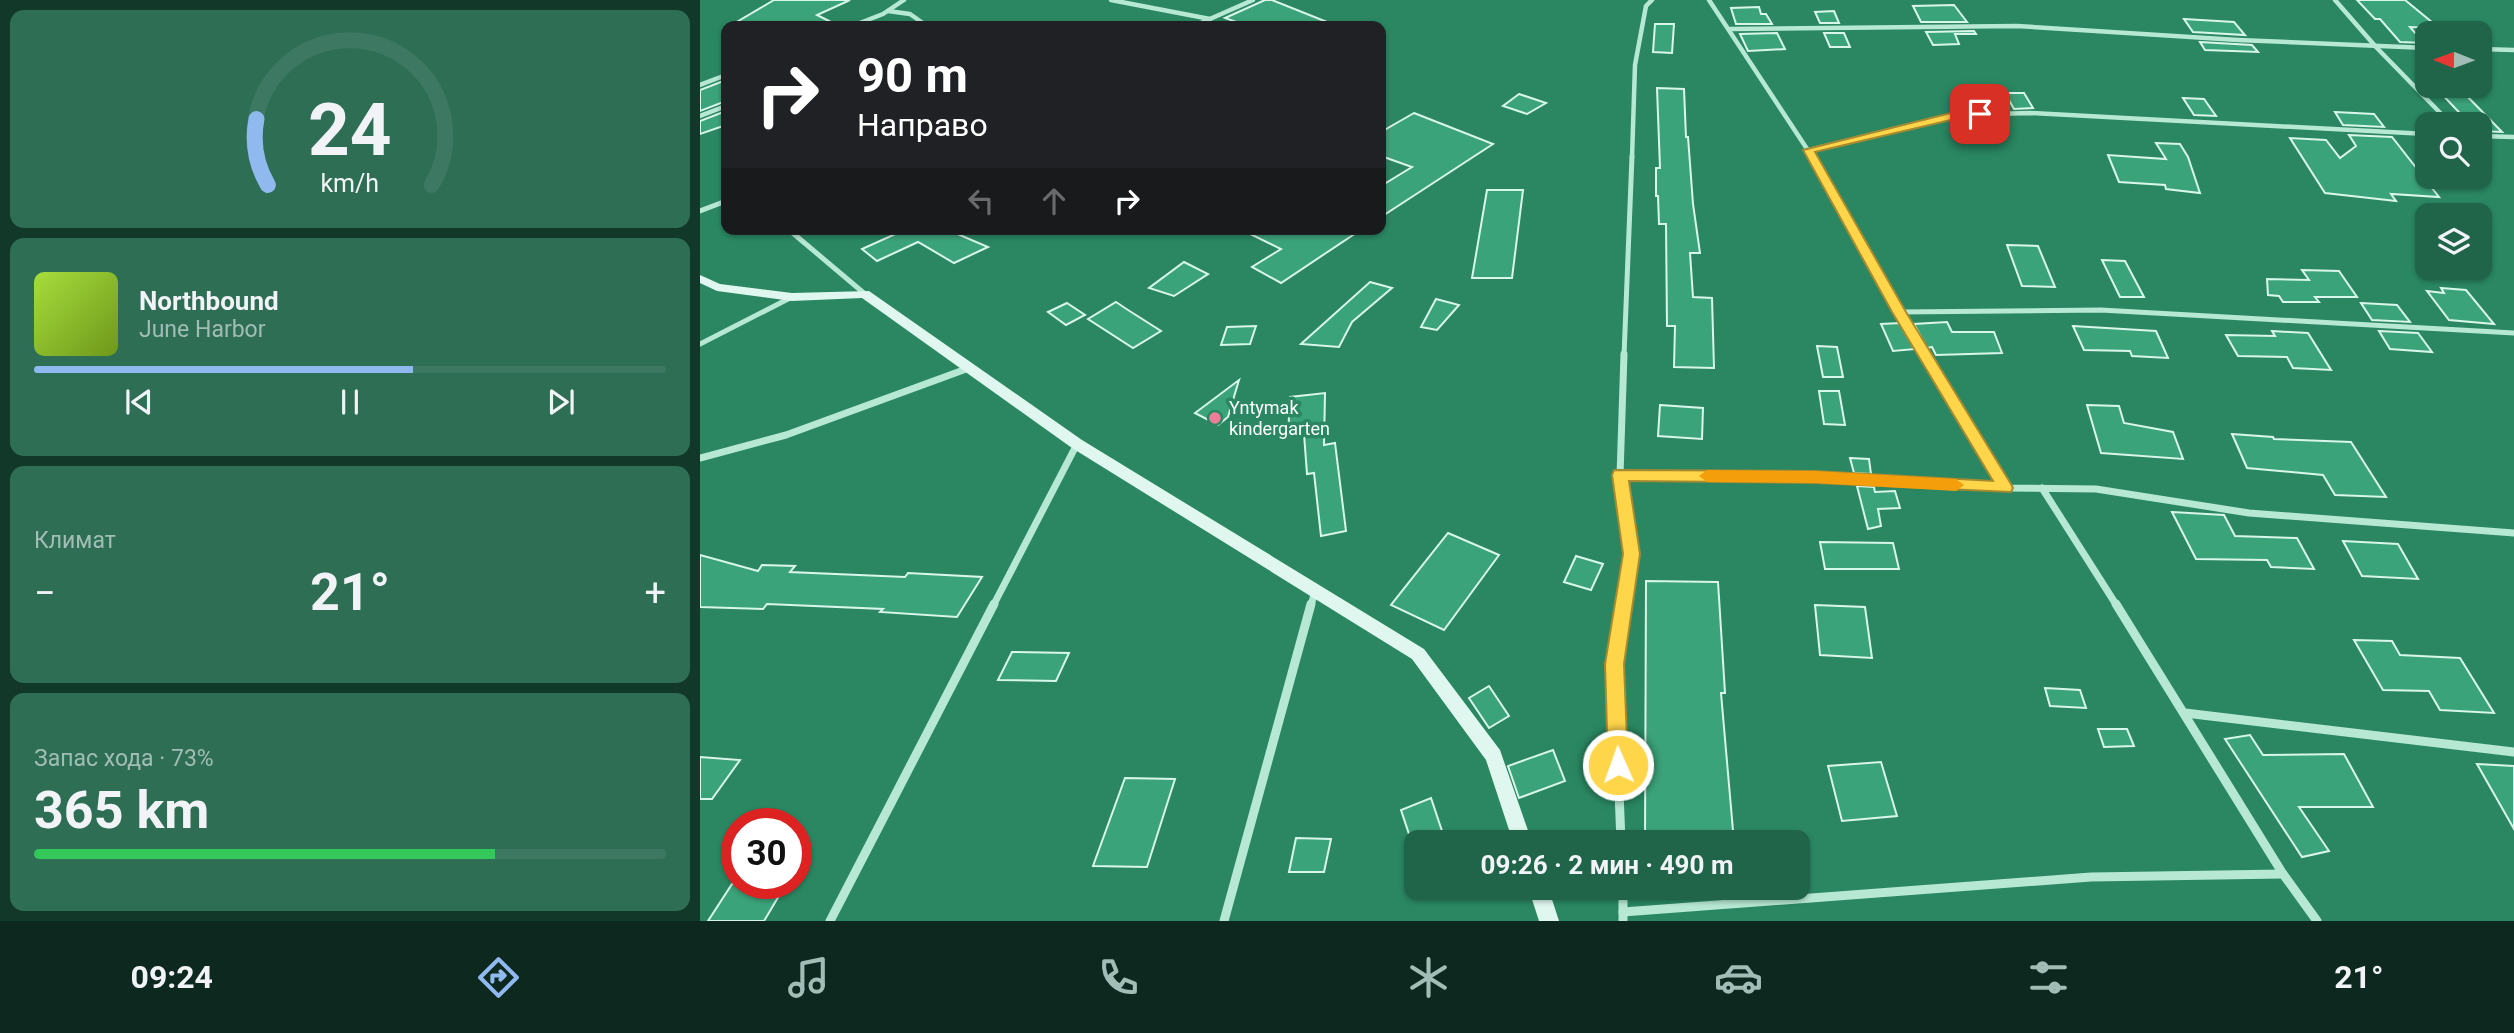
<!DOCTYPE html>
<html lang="ru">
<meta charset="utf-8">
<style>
:root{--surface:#20654a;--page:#2d6e54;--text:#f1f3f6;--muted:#a2bdb5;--line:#3d7962;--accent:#90b9f0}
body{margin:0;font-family:Roboto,sans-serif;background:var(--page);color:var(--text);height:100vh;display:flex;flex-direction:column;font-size:26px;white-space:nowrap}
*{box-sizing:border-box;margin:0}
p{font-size:23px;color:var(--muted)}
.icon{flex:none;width:38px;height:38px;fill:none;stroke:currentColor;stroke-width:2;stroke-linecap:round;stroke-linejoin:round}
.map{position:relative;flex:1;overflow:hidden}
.sheet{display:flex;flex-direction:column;gap:10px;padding:10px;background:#123829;width:700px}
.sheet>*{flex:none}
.top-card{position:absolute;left:21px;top:21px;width:665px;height:214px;border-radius:14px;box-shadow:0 2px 5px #0004;background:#202124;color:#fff;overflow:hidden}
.needle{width:46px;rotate:271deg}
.controls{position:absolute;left:1715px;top:21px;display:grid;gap:14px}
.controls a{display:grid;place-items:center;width:77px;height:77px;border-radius:14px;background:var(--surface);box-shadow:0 2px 5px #0004;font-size:35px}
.speed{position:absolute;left:21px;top:808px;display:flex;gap:14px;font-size:35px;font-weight:700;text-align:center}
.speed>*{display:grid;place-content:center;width:91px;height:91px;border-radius:50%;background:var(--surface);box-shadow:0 2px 5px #0004;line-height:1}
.speed .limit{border:10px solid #d22;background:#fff;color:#111}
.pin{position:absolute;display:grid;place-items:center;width:60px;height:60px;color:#fff;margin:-30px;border-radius:14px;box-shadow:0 4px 10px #0006}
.me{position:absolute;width:77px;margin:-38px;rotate:358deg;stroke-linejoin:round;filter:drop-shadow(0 0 5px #0008)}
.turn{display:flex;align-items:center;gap:24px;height:147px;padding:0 21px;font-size:32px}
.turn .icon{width:91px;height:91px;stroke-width:2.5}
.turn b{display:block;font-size:49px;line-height:60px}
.lanes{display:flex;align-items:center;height:66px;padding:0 21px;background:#0003;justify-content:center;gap:35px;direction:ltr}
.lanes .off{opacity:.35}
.big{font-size:52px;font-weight:700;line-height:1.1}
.sheet .widget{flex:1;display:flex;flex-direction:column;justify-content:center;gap:10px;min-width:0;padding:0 24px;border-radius:14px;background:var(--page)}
.sheet .dial{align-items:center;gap:0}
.dial svg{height:182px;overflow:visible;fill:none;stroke:var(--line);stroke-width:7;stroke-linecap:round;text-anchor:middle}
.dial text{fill:var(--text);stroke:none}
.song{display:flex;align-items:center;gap:21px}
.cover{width:84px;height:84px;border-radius:10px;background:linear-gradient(135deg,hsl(80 70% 55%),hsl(80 70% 35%))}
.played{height:7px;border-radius:4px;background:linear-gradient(90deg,var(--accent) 60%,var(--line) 60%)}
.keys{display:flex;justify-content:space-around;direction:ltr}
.heat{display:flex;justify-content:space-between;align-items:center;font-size:38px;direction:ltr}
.charge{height:10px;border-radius:5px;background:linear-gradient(90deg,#34c759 73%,var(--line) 0)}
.trip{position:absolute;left:704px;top:830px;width:406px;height:70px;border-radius:14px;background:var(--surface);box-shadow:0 2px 5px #0004;font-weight:700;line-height:70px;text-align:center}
.tab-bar{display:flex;height:112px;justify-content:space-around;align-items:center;background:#0d281e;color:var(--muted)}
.tab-bar .icon{width:49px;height:49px}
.tab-bar .active{color:var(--accent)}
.tab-bar b{font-size:32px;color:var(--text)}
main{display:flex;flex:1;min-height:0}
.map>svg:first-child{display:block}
.building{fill:#3ba379;stroke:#d9f6ea;stroke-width:2}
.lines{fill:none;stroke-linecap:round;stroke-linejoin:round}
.street-far3{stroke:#b6e8d3;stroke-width:4.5}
.street-far2{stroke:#b6e8d3;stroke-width:5}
.street-far1{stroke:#b6e8d3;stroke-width:7}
.street{stroke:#b6e8d3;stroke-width:9}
.secondary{fill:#dff7ee;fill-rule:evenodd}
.route{fill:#ffd54a;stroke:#a68a30;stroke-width:2}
.slow{fill:#f59e0b}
.poi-dot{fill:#ee7d99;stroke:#2a8762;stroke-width:2.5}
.labels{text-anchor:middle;stroke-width:7;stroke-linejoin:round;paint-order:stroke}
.poi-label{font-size:18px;fill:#fff;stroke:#2a8762;text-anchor:start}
</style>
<main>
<section class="sheet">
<div class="widget dial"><svg viewBox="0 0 100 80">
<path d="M14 69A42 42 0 1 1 86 69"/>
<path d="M14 69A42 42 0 0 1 9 40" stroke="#90b9f0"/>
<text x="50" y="56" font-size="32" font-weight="700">24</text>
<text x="50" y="72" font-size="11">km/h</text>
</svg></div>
<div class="widget">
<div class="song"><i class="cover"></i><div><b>Northbound</b><p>June Harbor</p></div></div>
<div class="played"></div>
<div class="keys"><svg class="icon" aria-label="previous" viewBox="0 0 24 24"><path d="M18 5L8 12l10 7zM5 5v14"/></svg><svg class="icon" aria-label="pause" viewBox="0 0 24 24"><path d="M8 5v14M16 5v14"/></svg><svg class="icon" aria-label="next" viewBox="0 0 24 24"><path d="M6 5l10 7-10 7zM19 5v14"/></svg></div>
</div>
<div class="widget"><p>Климат</p>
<div class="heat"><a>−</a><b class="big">21°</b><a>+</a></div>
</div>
<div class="widget"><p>Запас хода · 73%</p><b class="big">365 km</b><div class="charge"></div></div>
</section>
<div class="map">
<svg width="1814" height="921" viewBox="0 0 1814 921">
<rect width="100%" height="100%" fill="#2a8762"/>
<g class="building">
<polygon points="74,0 150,0 117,15 139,26 30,26"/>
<polygon points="565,0 572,0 637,26 547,26 525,18"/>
<polygon points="1657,0 1705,0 1739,28 1710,27 1724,43 1700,42 1680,19 1675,19"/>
<polygon points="1254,5 1267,22 1221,22 1213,6"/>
<polygon points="1059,7 1061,14 1066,14 1072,24 1036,24 1031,8"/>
<polygon points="1134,11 1139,23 1120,23 1115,12"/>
<polygon points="1484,19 1534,22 1545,35 1493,32"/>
<polygon points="955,24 974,24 972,53 953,52"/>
<polygon points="1274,31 1276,34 1255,34 1259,44 1233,45 1226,32"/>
<polygon points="1077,33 1085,49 1048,51 1040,34"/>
<polygon points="1124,33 1144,33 1150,47 1130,47"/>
<polygon points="1500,42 1552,45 1558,52 1505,50"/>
<polygon points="26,80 26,101 0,111 0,90"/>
<polygon points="957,88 984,89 986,137 988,137 993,204 1000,253 990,253 993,297 1012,298 1014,368 974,367 975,326 967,326 966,224 959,224 958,196 956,196 956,168 960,168"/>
<polygon points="1738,90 1762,91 1802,132 1780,131 1780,124 1770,124"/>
<polygon points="1305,93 1324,93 1333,108 1314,109"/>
<polygon points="819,94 846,103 827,114 803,106"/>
<polygon points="1483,98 1504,99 1516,116 1494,115"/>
<polygon points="26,111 26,125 0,134 0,121"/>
<polygon points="1635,112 1674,114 1684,127 1643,125"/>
<polygon points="714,113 793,144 681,217 681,186 712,167 681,156 681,132"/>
<polygon points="1649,135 1692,137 1739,197 1691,194 1696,201 1625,193 1590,138 1626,140 1640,158 1656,146"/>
<polygon points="1456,143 1480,144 1488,157 1500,193 1466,189 1465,185 1419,182 1408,155 1466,159"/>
<polygon points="787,190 823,190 812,278 772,278"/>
<polygon points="194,229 246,229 288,247 254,263 218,242 177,261 162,249 200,232"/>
<polygon points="540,229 662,229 581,283 552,267 581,249"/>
<polygon points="1307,245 1338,246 1355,287 1322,286"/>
<polygon points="1402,260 1425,261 1444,297 1420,297"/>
<polygon points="484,262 508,274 474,296 449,288"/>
<polygon points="1602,270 1639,271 1657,297 1615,297 1619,302 1583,302 1579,296 1568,295 1567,279 1609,280"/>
<polygon points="670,282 692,288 652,322 639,347 601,344"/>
<polygon points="1741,288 1766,290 1794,324 1749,320 1727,291 1744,293"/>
<polygon points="736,299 759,305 737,330 721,327"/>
<polygon points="416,302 428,310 461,331 433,348 388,319"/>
<polygon points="367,303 385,315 366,325 348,312"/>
<polygon points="1661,303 1697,305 1710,322 1672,320"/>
<polygon points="1247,322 1252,332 1294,332 1302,353 1236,355 1232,347 1227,348 1214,324"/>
<polygon points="1201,323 1202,325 1216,349 1193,351 1181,324"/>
<polygon points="556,326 550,344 521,345 527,327"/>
<polygon points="1373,326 1456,331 1468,358 1432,356 1430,351 1384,350"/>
<polygon points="1572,331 1608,333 1631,370 1593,368 1587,357 1538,356 1526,335 1575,336"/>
<polygon points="1679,331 1718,333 1732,352 1690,349"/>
<polygon points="1117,346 1137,347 1143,377 1123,377"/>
<polygon points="539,380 528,417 518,425 495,413"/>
<polygon points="1119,391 1139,391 1145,425 1124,424"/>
<polygon points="625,393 624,445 635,443 646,531 621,536 614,473 607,474 604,434 588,436 590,397"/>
<polygon points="960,405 1003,408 1002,439 958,436"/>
<polygon points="1387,405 1419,406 1424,423 1473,432 1483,459 1401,453"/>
<polygon points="1532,434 1573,437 1574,439 1651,442 1686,497 1635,495 1623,475 1547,468"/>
<polygon points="1150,458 1169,459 1171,474 1154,473"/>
<polygon points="1157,486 1174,487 1175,492 1195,491 1200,508 1178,509 1181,526 1168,529"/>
<polygon points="1472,512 1524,515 1535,536 1597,538 1614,569 1571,567 1567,560 1496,559"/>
<polygon points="748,533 799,555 744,630 691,605"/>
<polygon points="1643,541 1698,544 1718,579 1662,576"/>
<polygon points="1120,542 1193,543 1199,569 1125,569"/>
<polygon points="0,555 58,571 62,565 95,566 90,572 205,577 208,573 282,577 257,617 180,612 183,609 67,604 63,609 0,607"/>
<polygon points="876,556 903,564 891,590 864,582"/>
<polygon points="946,581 1018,582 1025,693 1021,693 1034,842 945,842"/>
<polygon points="1115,605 1165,607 1172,658 1120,655"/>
<polygon points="1654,640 1692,641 1700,655 1760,658 1794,713 1740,710 1729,691 1683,690"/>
<polygon points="312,652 369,653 356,681 298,680"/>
<polygon points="789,686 809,716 789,728 769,698"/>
<polygon points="1345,688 1380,690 1386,708 1350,706"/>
<polygon points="1398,729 1427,729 1434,746 1404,747"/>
<polygon points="1550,735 1563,755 1644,754 1673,807 1599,807 1629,851 1602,857 1525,739"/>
<polygon points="853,750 865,781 819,798 808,766"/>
<polygon points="0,757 40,760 12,799 0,799"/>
<polygon points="1181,762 1197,816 1142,821 1128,766"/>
<polygon points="1777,764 1814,766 1814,829"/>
<polygon points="425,778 475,779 447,867 393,866"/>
<polygon points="731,798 743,834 724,842 716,842 713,846 701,810"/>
<polygon points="596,838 631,839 624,872 589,872"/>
<polygon points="32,884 86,884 64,921 8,921"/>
</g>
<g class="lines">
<g class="street-far3">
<polyline points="411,0 510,19"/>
<polyline points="1009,0 1113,158"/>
<polyline points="1635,0 1676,47 1751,124"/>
<polyline points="188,11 210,14 227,26"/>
<polyline points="152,26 183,14 204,0"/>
<polyline points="494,26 553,0"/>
<polyline points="1030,29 1317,26 1538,40 1727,48"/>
<polyline points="1780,49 1814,50"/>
<polyline points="0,85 26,75"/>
<polyline points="0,116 26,106"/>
<polyline points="1780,136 1814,137"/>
<polyline points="1109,150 1255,115 1330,113 1727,134"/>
<polyline points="932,158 935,65 946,6 952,0"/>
</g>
<g class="street-far2">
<polyline points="1112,156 1226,356"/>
<polyline points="0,211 26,201"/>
<polyline points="88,229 165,294"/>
<polyline points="1199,312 1401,310 1814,333"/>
<polyline points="0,344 92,297"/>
<polyline points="924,356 932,156"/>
</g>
<g class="street-far1">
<polyline points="1224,354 1305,488"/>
<polyline points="0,458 86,435 269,368"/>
<polyline points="920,475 1115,477 1305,488 1396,489 1549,513 1814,533"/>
<polyline points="1342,488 1417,606"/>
<polyline points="293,606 377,444"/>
<polyline points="611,606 615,590"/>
<polyline points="923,606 931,554 920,475 924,354"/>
</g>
<g class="street">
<polyline points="1416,604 1583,874 1617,921"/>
<polyline points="1485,713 1814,752"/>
<polyline points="921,842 914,664 923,604"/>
<polyline points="923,887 923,921"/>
<polyline points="923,912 1391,877 1583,874"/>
<polyline points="130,921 294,604"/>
<polyline points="524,921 611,604"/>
</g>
<g class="secondary">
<polygon points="0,275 20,284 92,293 169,291 382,440 724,649 800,750 832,842 813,842 786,760 712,659 372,448 162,298 92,301 17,291 0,283"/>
<polygon points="828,887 848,887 859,921 839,921"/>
</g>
</g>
<polygon class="route" points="1280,111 1284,112 1284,117 1255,119 1115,152 1206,312 1311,484 1313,488 1311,492 1115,483 929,481 940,554 924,664 928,765 925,772 918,775 911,772 908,765 905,664 923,554 912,475 914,470 1115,471 1293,481 1192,312 1103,150 1255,112"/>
<polygon class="slow" points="1007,470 1115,471 1256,479 1264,485 1256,491 1115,483 1007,482 999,476"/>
<circle class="poi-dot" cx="515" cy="418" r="7"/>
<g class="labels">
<g class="poi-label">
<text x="529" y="414">Yntymak<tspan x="529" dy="21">kindergarten</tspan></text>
</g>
</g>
</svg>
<div class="controls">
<a><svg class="needle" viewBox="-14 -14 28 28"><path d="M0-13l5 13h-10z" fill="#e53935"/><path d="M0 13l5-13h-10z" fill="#a2bdb5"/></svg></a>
<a><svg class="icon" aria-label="search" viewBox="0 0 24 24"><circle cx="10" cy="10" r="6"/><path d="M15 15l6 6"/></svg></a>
<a><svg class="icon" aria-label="layers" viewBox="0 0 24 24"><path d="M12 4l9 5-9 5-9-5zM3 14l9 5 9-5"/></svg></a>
</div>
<div class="speed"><div class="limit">30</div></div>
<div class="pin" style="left:1280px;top:114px;background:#d93025"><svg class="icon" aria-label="arrive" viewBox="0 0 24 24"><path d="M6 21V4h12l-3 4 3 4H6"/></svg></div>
<svg class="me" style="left:918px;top:765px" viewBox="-20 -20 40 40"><circle r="17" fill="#ffd54a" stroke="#fff" stroke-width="3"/><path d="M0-11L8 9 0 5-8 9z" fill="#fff"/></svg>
<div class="trip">09:26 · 2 мин · 490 m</div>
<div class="top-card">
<div class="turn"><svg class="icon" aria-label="right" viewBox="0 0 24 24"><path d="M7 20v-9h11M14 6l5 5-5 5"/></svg><div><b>90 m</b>Направо</div></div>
<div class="lanes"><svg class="icon off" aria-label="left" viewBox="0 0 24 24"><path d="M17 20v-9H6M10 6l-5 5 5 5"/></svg><svg class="icon off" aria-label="ahead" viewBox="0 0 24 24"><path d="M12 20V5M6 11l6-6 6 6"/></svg><svg class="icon" aria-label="right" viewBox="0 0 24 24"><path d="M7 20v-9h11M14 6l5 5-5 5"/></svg></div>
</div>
</div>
</main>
<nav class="tab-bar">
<b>09:24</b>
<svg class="icon active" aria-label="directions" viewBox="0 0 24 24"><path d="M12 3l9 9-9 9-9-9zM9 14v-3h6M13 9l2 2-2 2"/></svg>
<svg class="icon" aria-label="music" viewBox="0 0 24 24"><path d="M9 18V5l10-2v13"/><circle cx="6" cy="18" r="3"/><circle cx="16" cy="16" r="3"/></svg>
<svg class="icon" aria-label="phone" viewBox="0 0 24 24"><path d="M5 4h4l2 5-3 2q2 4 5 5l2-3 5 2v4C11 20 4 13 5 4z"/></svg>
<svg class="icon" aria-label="climate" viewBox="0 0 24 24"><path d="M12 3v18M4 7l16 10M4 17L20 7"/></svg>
<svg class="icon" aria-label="car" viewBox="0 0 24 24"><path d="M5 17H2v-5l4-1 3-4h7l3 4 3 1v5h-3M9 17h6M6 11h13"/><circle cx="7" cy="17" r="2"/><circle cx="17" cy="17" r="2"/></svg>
<svg class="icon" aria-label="filters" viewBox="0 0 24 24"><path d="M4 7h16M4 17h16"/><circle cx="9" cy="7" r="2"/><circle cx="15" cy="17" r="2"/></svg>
<b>21°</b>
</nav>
